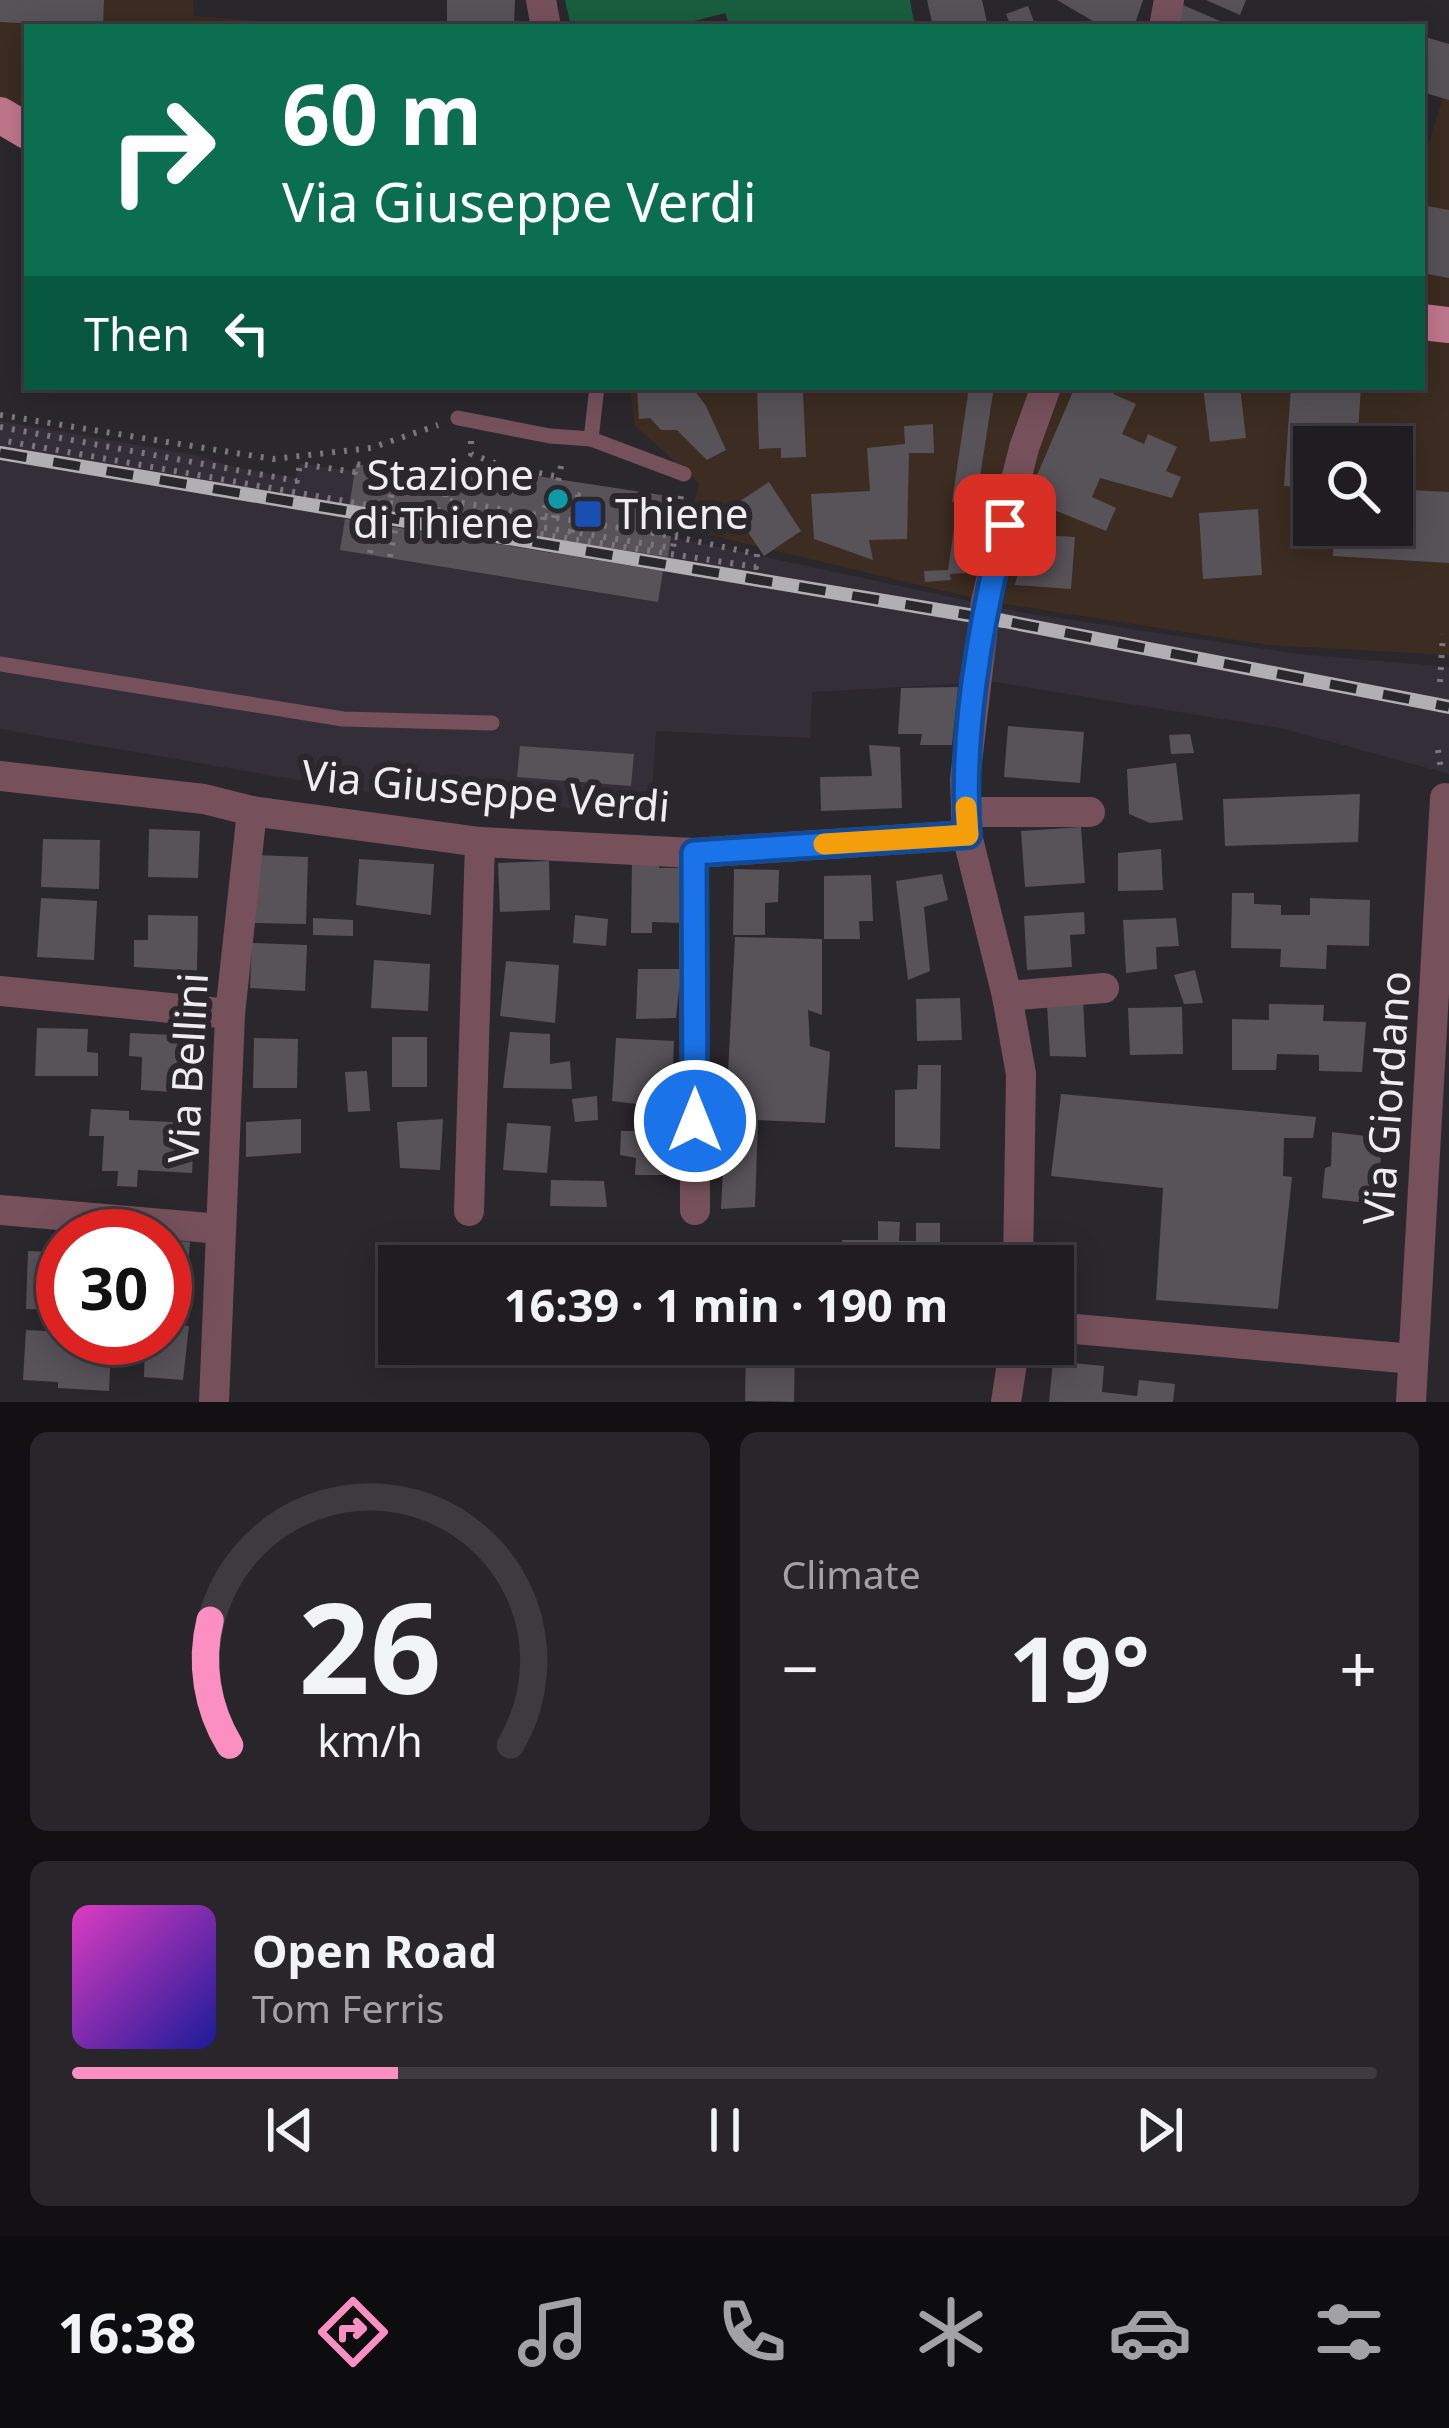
<!DOCTYPE html>
<meta charset="utf-8">
<style>
:root{--surface:#201d22;--page:#28262a;--text:#f1f3f6;--muted:#a2a2a5;--line:#3d3b40;--accent:#fc8fc2}
body{margin:0;font-family:"Noto Sans",sans-serif;background:var(--page);color:var(--text);height:100vh;display:flex;flex-direction:column;font-size:45px;white-space:nowrap}
*{box-sizing:border-box;margin:0}
p{font-size:39px;color:var(--muted)}
.icon{flex:none;width:66px;height:66px;fill:none;stroke:currentColor;stroke-width:2;stroke-linecap:round;stroke-linejoin:round}
.map{position:relative;height:1402px;overflow:hidden}
.sheet{display:flex;flex-direction:column;gap:30px;padding:30px;background:#121013;flex:1}
.sheet>*{flex:none}
.guide{position:absolute;left:24px;top:24px;width:1401px;height:366px;border-radius:0px;box-shadow:0 6px 30px #0003,0 0 0 3px var(--line);background:#0b6e4f;color:#fff;overflow:hidden}
.fabs{position:absolute;left:1293px;top:426px;display:grid;gap:24px}
.fabs a{display:grid;place-items:center;width:120px;height:120px;border-radius:0px;background:var(--surface);box-shadow:0 6px 30px #0003,0 0 0 3px var(--line);font-size:60px}
.speed{position:absolute;left:36px;top:1209px;display:flex;gap:24px;font-size:60px;font-weight:700;text-align:center}
.speed>*{display:grid;place-content:center;width:156px;height:156px;border-radius:50%;background:var(--surface);box-shadow:0 6px 30px #0003,0 0 0 3px var(--line);line-height:1}
.speed .limit{border:18px solid #d22;background:#fff;color:#111}
.pin{position:absolute;display:grid;place-items:center;width:102px;height:102px;color:#fff;margin:-51px;border-radius:24px;box-shadow:0 6px 18px #0006}
.me{position:absolute;width:132px;margin:-66px;rotate:0deg;stroke-linejoin:round;filter:drop-shadow(0 0 9px #0008)}
.turn{display:flex;align-items:center;gap:42px;height:252px;padding:0 60px;font-size:54px}
.turn .icon{width:156px;height:156px;stroke-width:2.5}
.turn b{display:block;font-size:84px;line-height:102px}
.then{display:flex;align-items:center;height:114px;padding:0 60px;background:#0003;gap:24px;font-size:45px}
.big{font-size:90px;font-weight:700;line-height:1.1}
.sheet .widget{flex:1;display:flex;flex-direction:column;justify-content:center;gap:18px;min-width:0;padding:0 42px;border-radius:18px;background:var(--page)}
.sheet .dial{align-items:center;gap:0}
.dial svg{height:312px;overflow:visible;fill:none;stroke:var(--line);stroke-width:7;stroke-linecap:round;text-anchor:middle}
.dial text{fill:var(--text);stroke:none}
.song{display:flex;align-items:center;gap:36px}
.cover{width:144px;height:144px;border-radius:18px;background:linear-gradient(135deg,hsl(310 70% 55%),hsl(240 70% 35%))}
.played{height:12px;border-radius:6px;background:linear-gradient(90deg,var(--accent) 25%,var(--line) 25%)}
.keys{display:flex;justify-content:space-around;direction:ltr}
.heat{display:flex;justify-content:space-between;align-items:center;font-size:66px;direction:ltr}
.sheet .tiles{flex:1;display:grid;gap:30px;grid-template-columns:1fr 1fr}
.widget:last-child{grid-column:span 2}
.trip{position:absolute;left:378px;top:1245px;width:696px;height:120px;border-radius:0px;background:var(--surface);box-shadow:0 6px 30px #0003,0 0 0 3px var(--line);font-weight:700;line-height:120px;text-align:center}
.menu{display:flex;height:192px;justify-content:space-around;align-items:center;background:#0d0c0e;color:var(--muted)}
.menu .icon{width:84px;height:84px}
.menu .active{color:var(--accent)}
.menu b{font-size:54px;color:var(--text)}
.map>svg:first-child{display:block}
.commercial{fill:#3c2c21;fill-rule:evenodd}
.built{fill:#342e39}
.green{fill:#195f3f}
.building{fill:#575359}
.lines{fill:none;stroke-linecap:round;stroke-linejoin:round}
.path{stroke:#79767c;stroke-width:6;stroke-dasharray:3 9;stroke-linecap:butt}
.lane{stroke:#76515c;stroke-width:15}
.street{stroke:#76515c;stroke-width:30}
.primary{stroke:#c1778e;stroke-width:36}
.rail-casing{stroke:#b2afb4;stroke-width:14}
.rail{stroke:#2a272d;stroke-width:9;stroke-dasharray:27;stroke-linecap:butt}
.route-casing{stroke:#114b97;stroke-width:30}
.route{stroke:#1a73e8;stroke-width:21}
.slow{stroke:#f59e0b;stroke-width:21}
.culture-dot{fill:#0f9aa8;stroke:#2a272d;stroke-width:4.5}
.transit-dot{fill:#1a4fb4;stroke:#2a272d;stroke-width:4.5}
.labels{text-anchor:middle;stroke-width:12;stroke-linejoin:round;paint-order:stroke}
.poi-label{font-size:42px;fill:#efedf1;stroke:#2a272d;text-anchor:end}
.street-label{font-size:42px;fill:#efedf1;stroke:#2a272d}
</style>
<div class="map">
<svg width="1449" height="1402" viewBox="0 0 1449 1402">
<rect width="100%" height="100%" fill="#2a272d"/>
<g class="commercial">
<polygon points="0,0 193,0 194,16 338,27 27,27 27,115 0,98"/>
<path d="M1449 78V655L1268 645 986 601 688 530 699 483 635 426 630 387H1422V165ZM1314 447H1392V525H1314Z"/>
</g>
<polygon class="built" points="0,421 195,455 237,468 295,478 300,464 354,471 356,464 436,476 438,461 668,496 663,535 1025,613 1299,654 1449,667 1449,774 1284,729 995,682 812,692 810,738 656,731 651,813 403,798 0,729"/>
<polygon class="green" points="565,0 910,0 915,27 730,27 725,13 671,27 571,27"/>
<g class="building">
<polygon points="0,0 104,0 103,27 0,22"/>
<polygon points="447,0 515,0 514,27 447,27"/>
<polygon points="927,0 982,0 988,27 933,27"/>
<polygon points="1057,0 1143,0 1134,27 1103,27"/>
<polygon points="1206,0 1246,0 1240,15"/>
<polygon points="1183,5 1234,27 1173,27"/>
<polygon points="1028,6 1036,27 1011,27 1006,14"/>
<polygon points="1422,36 1449,44 1449,100 1422,92"/>
<polygon points="1422,205 1449,210 1449,278 1422,273"/>
<polygon points="656,387 692,387 706,406 726,450 707,460 677,430 661,430 650,418 639,419 637,390"/>
<polygon points="757,387 820,387 803,392 806,457 781,458 781,448 759,449"/>
<polygon points="969,387 994,387 965,573 950,574 951,580 925,582 924,571 948,570 958,501 952,502"/>
<polygon points="1075,387 1116,387 1113,394 1136,404 1122,434 1144,444 1148,434 1177,447 1166,471 1181,477 1172,498 1100,478 1092,497 1116,508 1106,531 1054,510 1048,522 1022,510"/>
<polygon points="1203,387 1240,387 1246,438 1210,442"/>
<polygon points="1291,387 1361,387 1357,447 1314,447 1314,488 1284,486"/>
<polygon points="933,424 934,453 909,453 907,539 869,540 873,560 814,539 811,494 870,491 867,448 905,444 904,426"/>
<polygon points="450,463 668,496 662,535 671,536 668,557 349,507 356,464 409,472 407,485 446,491"/>
<polygon points="769,482 801,531 764,556 731,507"/>
<polygon points="1392,489 1449,492 1449,563 1333,556 1335,525 1392,525"/>
<polygon points="1258,509 1262,575 1203,579 1199,513"/>
<polygon points="345,519 663,571 658,602 340,550"/>
<polygon points="1028,534 1075,537 1071,589 1015,585"/>
<polygon points="958,687 952,745 920,745 922,734 898,734 901,688"/>
<polygon points="1008,726 1084,732 1080,783 1004,777"/>
<polygon points="1190,734 1194,753 1171,754 1169,735"/>
<polygon points="869,745 900,747 902,808 821,811 820,777 872,776"/>
<polygon points="520,746 634,754 631,786 517,777"/>
<polygon points="1176,763 1183,820 1150,823 1129,814 1127,769"/>
<polygon points="1360,794 1358,842 1225,846 1223,799"/>
<polygon points="1081,827 1085,883 1025,887 1021,831"/>
<polygon points="149,829 200,831 198,878 148,877"/>
<polygon points="43,839 100,840 99,889 41,887"/>
<polygon points="1161,849 1163,890 1118,891 1118,853"/>
<polygon points="255,855 308,857 306,924 253,923"/>
<polygon points="359,859 434,864 431,915 356,905"/>
<polygon points="632,860 659,861 659,868 680,868 679,923 652,922 652,933 631,933"/>
<polygon points="549,861 550,910 500,912 498,863"/>
<polygon points="734,869 779,870 778,902 765,903 765,935 733,935"/>
<polygon points="942,874 948,900 924,907 930,971 908,980 896,881"/>
<polygon points="871,875 873,921 859,921 860,939 824,939 824,876"/>
<polygon points="1232,893 1254,893 1254,904 1281,905 1281,915 1310,915 1310,898 1370,900 1369,946 1327,945 1326,969 1280,967 1281,949 1231,948"/>
<polygon points="41,898 97,901 94,960 37,957"/>
<polygon points="1084,912 1085,934 1070,935 1072,967 1027,970 1024,916"/>
<polygon points="148,915 198,916 197,971 134,967 134,940 148,940"/>
<polygon points="575,915 608,919 606,946 573,943"/>
<polygon points="313,918 353,920 353,936 313,935"/>
<polygon points="1176,918 1179,946 1156,947 1157,969 1126,973 1123,920"/>
<polygon points="735,937 822,939 822,1015 808,1010 810,1046 830,1052 825,1123 758,1120 755,1207 721,1209"/>
<polygon points="252,943 307,945 305,991 250,988"/>
<polygon points="374,960 430,964 428,1011 371,1008"/>
<polygon points="506,961 559,965 555,1023 500,1016"/>
<polygon points="638,969 681,969 676,1018 636,1019"/>
<polygon points="1195,970 1203,1003 1184,1004 1174,975"/>
<polygon points="960,998 962,1040 917,1041 916,999"/>
<polygon points="1083,1001 1086,1057 1050,1056 1047,1004"/>
<polygon points="1269,1004 1324,1005 1323,1021 1366,1022 1362,1072 1319,1071 1319,1055 1277,1054 1276,1070 1232,1070 1232,1019 1269,1020"/>
<polygon points="1182,1007 1183,1054 1130,1055 1128,1008"/>
<polygon points="37,1028 88,1029 87,1052 98,1053 98,1076 35,1076"/>
<polygon points="510,1032 550,1034 550,1064 570,1061 572,1089 503,1088"/>
<polygon points="130,1033 193,1036 190,1093 141,1090 142,1057 129,1056"/>
<rect x="392" y="1037" width="35" height="50"/>
<polygon points="254,1038 298,1039 297,1088 253,1088"/>
<polygon points="616,1038 674,1041 672,1089 652,1089 653,1106 612,1101"/>
<polygon points="918,1065 941,1065 940,1149 895,1147 895,1090 917,1089"/>
<polygon points="367,1071 370,1111 348,1112 345,1072"/>
<polygon points="1061,1094 1316,1117 1313,1138 1284,1138 1283,1176 1292,1177 1278,1309 1156,1300 1163,1188 1051,1176"/>
<polygon points="597,1096 598,1120 575,1122 572,1099"/>
<polygon points="91,1109 129,1111 129,1120 195,1123 192,1173 138,1170 137,1187 117,1186 118,1171 102,1171 104,1136 89,1136"/>
<polygon points="301,1119 301,1153 246,1157 246,1122"/>
<polygon points="443,1119 440,1170 400,1168 397,1122"/>
<polygon points="507,1123 551,1126 547,1173 503,1170"/>
<polygon points="621,1131 667,1131 667,1175 635,1175 636,1158 620,1155"/>
<polygon points="1332,1132 1383,1138 1376,1204 1322,1198 1325,1168 1331,1166"/>
<polygon points="551,1180 604,1181 607,1207 550,1206"/>
<polygon points="878,1221 900,1222 899,1241 916,1241 916,1223 940,1223 940,1266 842,1266 842,1240 878,1240"/>
<polygon points="165,1240 190,1242 187,1277 169,1291 165,1291"/>
<polygon points="28,1251 63,1252 63,1310 26,1309"/>
<polygon points="689,1251 743,1254 744,1266 689,1266"/>
<polygon points="165,1324 189,1326 183,1380 144,1377 145,1338 165,1338"/>
<polygon points="26,1330 63,1332 63,1338 104,1338 104,1348 111,1348 109,1391 58,1388 58,1382 23,1380"/>
<polygon points="639,1344 692,1344 694,1353 639,1355"/>
<polygon points="746,1349 795,1349 794,1402 745,1401"/>
<polygon points="1053,1361 1104,1366 1102,1392 1137,1396 1139,1380 1175,1384 1173,1402 1049,1402"/>
</g>
<g class="lines">
<g class="path">
<polyline points="0,415 273,459 371,448 438,425"/>
<polyline points="0,427 297,481 300,464 355,472 356,464 409,472 407,485 446,491 444,500 671,536 757,554 756,567 469,523 0,440"/>
<polyline points="471,441 471,454 500,465 559,477"/>
<polyline points="561,466 556,492 578,495 571,534"/>
<polyline points="375,492 376,483 393,485 390,502"/>
<polyline points="390,503 673,548 681,495"/>
<polyline points="554,518 558,492"/>
<polyline points="543,520 548,490 556,492"/>
<polyline points="370,553 376,522"/>
<polyline points="390,557 396,525"/>
<polyline points="1440,682 1443,634"/>
<polyline points="1438,750 1441,770"/>
</g>
<g class="lane">
<polyline points="458,418 550,436 591,439 597,387"/>
<polyline points="591,439 684,474"/>
<polyline points="0,664 343,719 492,723"/>
</g>
<g class="street">
<polyline points="541,0 546,27"/>
<polyline points="1164,27 1169,0"/>
<polyline points="0,776 204,799 252,811 480,842 694,853 967,835"/>
<polyline points="966,812 1090,812"/>
<polyline points="694,853 695,1210"/>
<polyline points="0,991 230,1014"/>
<polyline points="1007,996 1104,988"/>
<polyline points="0,1210 221,1229"/>
<polyline points="469,1211 480,842"/>
<polyline points="1018,1266 1021,1074 1007,996 967,835 965,779 986,601 1024,448 1046,387"/>
<polyline points="1053,1327 1413,1359"/>
<polyline points="214,1402 230,1014 252,811"/>
<polyline points="1006,1402 1015,1344"/>
<polyline points="1411,1402 1445,798"/>
</g>
<g class="primary">
<polyline points="0,115 27,131"/>
<polyline points="1422,322 1449,325"/>
</g>
<g class="rail-casing">
<polyline id="rail" points="0,453 1004,621 1449,707"/>
</g>
<use href="#rail" class="rail"/>
</g>
<g class="lines">
<g class="route-casing">
<path id="route" d="M695 1121 694 853 968 835C960 735 981 621 1005 525"/>
</g>
<use href="#route" class="route"/>
<polyline class="slow" points="824,844 968,835 966,807"/>
</g>
<circle class="culture-dot" cx="558" cy="499" r="12"/>
<rect class="transit-dot" x="573" y="499" width="30" height="30" rx="6"/>
<g class="labels">
<g class="poi-label">
<text x="534" y="490">Stazione<tspan x="534" dy="48">di Thiene</tspan></text>
<text x="615" y="529" text-anchor="start">Thiene</text>
</g>
<g class="street-label">
<text transform="translate(486 791) rotate(5)" y="15">Via Giuseppe Verdi</text>
<text transform="translate(188 1068) rotate(-87)" y="15">Via Bellini</text>
<text transform="translate(1387 1098) rotate(-86)" y="15">Via Giordano</text>
</g>
</g>
</svg>
<div class="fabs">
<a><svg class="icon" aria-label="search" viewBox="0 0 24 24"><circle cx="10" cy="10" r="6"/><path d="M15 15l6 6"/></svg></a>
</div>
<div class="speed"><div class="limit">30</div></div>
<div class="pin" style="left:1005px;top:525px;background:#d93025"><svg class="icon" aria-label="arrive" viewBox="0 0 24 24"><path d="M6 21V4h12l-3 4 3 4H6"/></svg></div>
<svg class="me" style="left:695px;top:1121px" viewBox="-20 -20 40 40"><circle r="17" fill="#1a73e8" stroke="#fff" stroke-width="3"/><path d="M0-11L8 9 0 5-8 9z" fill="#fff"/></svg>
<div class="trip">16:39 · 1 min · 190 m</div>
<div class="guide">
<div class="turn"><svg class="icon" aria-label="right" viewBox="0 0 24 24"><path d="M7 20v-9h11M14 6l5 5-5 5"/></svg><div><b>60 m</b>Via Giuseppe Verdi</div></div>
<div class="then">Then<svg class="icon" aria-label="left" viewBox="0 0 24 24"><path d="M17 20v-9H6M10 6l-5 5 5 5"/></svg></div>
</div>
</div>
<section class="sheet">
<div class="tiles">
<div class="widget dial"><svg viewBox="0 0 100 80">
<path d="M14 69A42 42 0 1 1 86 69"/>
<path d="M14 69A42 42 0 0 1 9 37" stroke="#fc8fc2"/>
<text x="50" y="56" font-size="32" font-weight="700">26</text>
<text x="50" y="72" font-size="11">km/h</text>
</svg></div>
<div class="widget"><p>Climate</p>
<div class="heat"><a>−</a><b class="big">19°</b><a>+</a></div>
</div>
<div class="widget">
<div class="song"><i class="cover"></i><div><b>Open Road</b><p>Tom Ferris</p></div></div>
<div class="played"></div>
<div class="keys"><svg class="icon" aria-label="previous" viewBox="0 0 24 24"><path d="M18 5L8 12l10 7zM5 5v14"/></svg><svg class="icon" aria-label="pause" viewBox="0 0 24 24"><path d="M8 5v14M16 5v14"/></svg><svg class="icon" aria-label="next" viewBox="0 0 24 24"><path d="M6 5l10 7-10 7zM19 5v14"/></svg></div>
</div>
</div>
</section>
<nav class="menu">
<b>16:38</b>
<svg class="icon active" aria-label="directions" viewBox="0 0 24 24"><path d="M12 3l9 9-9 9-9-9zM9 14v-3h6M13 9l2 2-2 2"/></svg>
<svg class="icon" aria-label="music" viewBox="0 0 24 24"><path d="M9 18V5l10-2v13"/><circle cx="6" cy="18" r="3"/><circle cx="16" cy="16" r="3"/></svg>
<svg class="icon" aria-label="phone" viewBox="0 0 24 24"><path d="M5 4h4l2 5-3 2q2 4 5 5l2-3 5 2v4C11 20 4 13 5 4z"/></svg>
<svg class="icon" aria-label="climate" viewBox="0 0 24 24"><path d="M12 3v18M4 7l16 10M4 17L20 7"/></svg>
<svg class="icon" aria-label="car" viewBox="0 0 24 24"><path d="M5 17H2v-5l4-1 3-4h7l3 4 3 1v5h-3M9 17h6M6 11h13"/><circle cx="7" cy="17" r="2"/><circle cx="17" cy="17" r="2"/></svg>
<svg class="icon" aria-label="filters" viewBox="0 0 24 24"><path d="M4 7h16M4 17h16"/><circle cx="9" cy="7" r="2"/><circle cx="15" cy="17" r="2"/></svg>
</nav>
